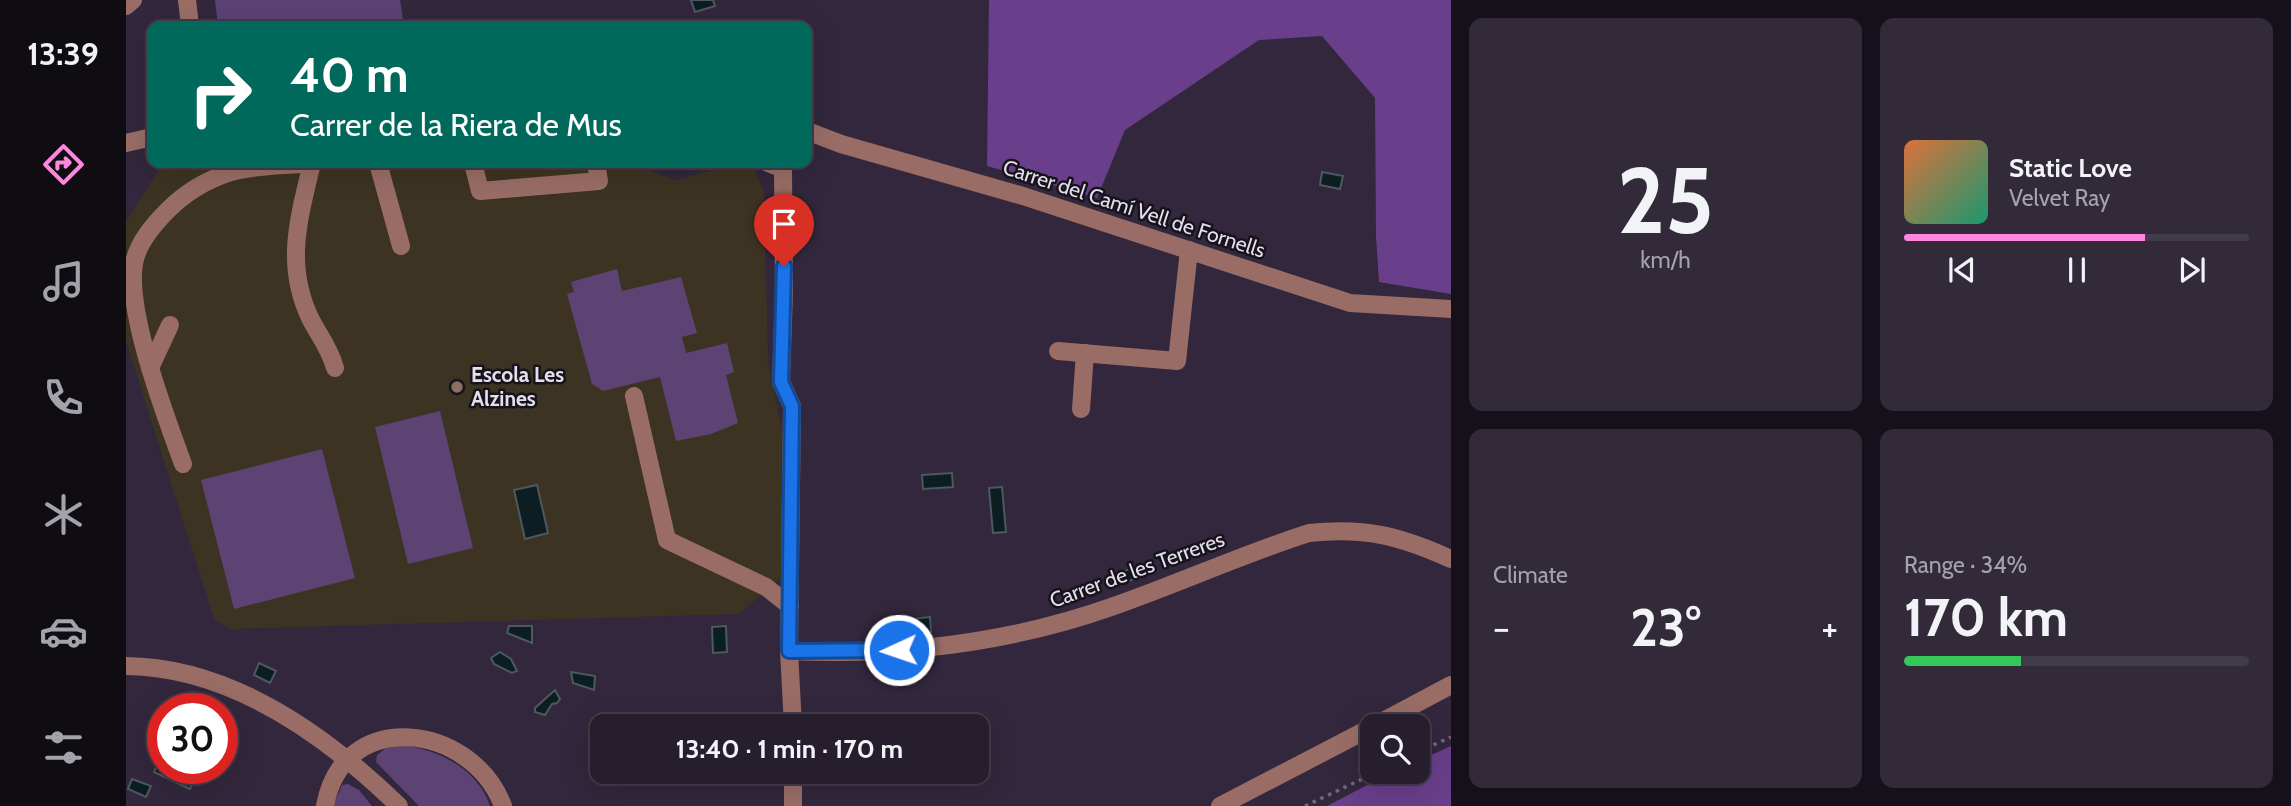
<!DOCTYPE html>
<meta charset="utf-8">
<style>
:root{--surface:#261d2d;--page:#322a39;--text:#f1f3f6;--muted:#a4a2aa;--line:#423b49;--accent:#ff85de}
body{margin:0;font-family:Cabin,sans-serif;background:var(--page);color:var(--text);height:100vh;display:flex;flex-direction:column;font-size:26px;white-space:nowrap}
*{box-sizing:border-box;margin:0}
p{font-size:23px;color:var(--muted)}
.icon{flex:none;width:38px;height:38px;fill:none;stroke:currentColor;stroke-width:2;stroke-linecap:round;stroke-linejoin:round}
.map{position:relative;flex:1;overflow:hidden}
.sheet{display:flex;flex-direction:column;gap:18px;padding:18px;background:#151019;width:840px}
.sheet>*{flex:none}
.banner{position:absolute;left:21px;top:21px;width:665px;height:147px;border-radius:14px;box-shadow:0 7px 28px #0002,0 0 0 2px var(--line);background:#00695c;color:#fff;overflow:hidden}
.controls{position:absolute;left:1234px;top:714px;display:grid;gap:14px}
.controls a{display:grid;place-items:center;width:70px;height:70px;border-radius:14px;background:var(--surface);box-shadow:0 7px 28px #0002,0 0 0 2px var(--line);font-size:35px}
.speed{position:absolute;left:21px;top:693px;display:flex;gap:14px;font-size:35px;font-weight:700;text-align:center}
.speed>*{display:grid;place-content:center;width:91px;height:91px;border-radius:50%;background:var(--surface);box-shadow:0 7px 28px #0002,0 0 0 2px var(--line);line-height:1}
.speed .limit{border:10px solid #d22;background:#fff;color:#111}
.pin{position:absolute;display:grid;place-items:center;width:60px;height:60px;color:#fff;margin:-72px -30px;border-radius:50% 50% 50% 0;rotate:-45deg;box-shadow:0 0 7px #0007}
.pin .icon{rotate:45deg}
.me{position:absolute;width:77px;margin:-38px;rotate:267deg;stroke-linejoin:round;filter:drop-shadow(0 0 5px #0008)}
.turn{display:flex;align-items:center;gap:24px;height:147px;padding:0 28px;font-size:32px}
.turn .icon{width:91px;height:91px;stroke-width:2.5}
.turn b{display:block;font-size:49px;line-height:60px}
.big{font-size:52px;font-weight:700;line-height:1.1}
.sheet .widget{flex:1;display:flex;flex-direction:column;justify-content:center;gap:10px;min-width:0;padding:0 24px;border-radius:14px;background:var(--page)}
.sheet .dial{align-items:center;gap:0}
.dial b{font-size:91px;line-height:1}
.song{display:flex;align-items:center;gap:21px}
.cover{width:84px;height:84px;border-radius:10px;background:linear-gradient(135deg,hsl(20 70% 55%),hsl(160 70% 35%))}
.played{height:7px;border-radius:4px;background:linear-gradient(90deg,var(--accent) 70%,var(--line) 70%)}
.keys{display:flex;justify-content:space-around;direction:ltr}
.heat{display:flex;justify-content:space-between;align-items:center;font-size:38px;direction:ltr}
.charge{height:10px;border-radius:5px;background:linear-gradient(90deg,#34c759 34%,var(--line) 0)}
.sheet .tiles{flex:1;display:grid;gap:18px;grid-template-columns:repeat(2,1fr)}
.trip{position:absolute;left:464px;top:714px;width:399px;height:70px;border-radius:14px;background:var(--surface);box-shadow:0 7px 28px #0002,0 0 0 2px var(--line);font-weight:700;line-height:70px;text-align:center}
main{display:flex;flex:1;min-height:0}
.tabs{display:flex;flex-direction:column;width:126px;justify-content:space-around;align-items:center;background:#0f0c12;color:var(--muted)}
.tabs .icon{width:49px;height:49px}
.tabs .on{color:var(--accent)}
.tabs b{font-size:32px;color:var(--text)}
.map>svg:first-child{display:block}
.education{fill:#3c3322}
.green{fill:#5d4274}
.forest{fill:#693e8a}
.water{fill:#0d1e23;stroke:#4e585f;stroke-width:2}
.lines{fill:none;stroke-linecap:round;stroke-linejoin:round}
.path{stroke:#71687a;stroke-width:3.5;stroke-dasharray:3.5 5;stroke-linecap:butt}
.minor{stroke:#996d66;stroke-width:18}
.route-casing{stroke:#114b97;stroke-width:18}
.route{stroke:#1a73e8;stroke-width:12}
.education-dot{fill:#8d6e63;stroke:#17131c;stroke-width:2.5}
.labels{text-anchor:middle;stroke-width:5;stroke-linejoin:round;paint-order:stroke}
.street-label{font-size:21px;fill:#e5deeb;stroke:#17131c}
.poi-label{font-size:21px;font-weight:bold;fill:#e5deeb;stroke:#17131c;text-anchor:start}
</style>
<main>
<nav class="tabs">
<b>13:39</b>
<svg class="icon on" aria-label="directions" viewBox="0 0 24 24"><path d="M12 3l9 9-9 9-9-9zM9 14v-3h6M13 9l2 2-2 2"/></svg>
<svg class="icon" aria-label="music" viewBox="0 0 24 24"><path d="M9 18V5l10-2v13"/><circle cx="6" cy="18" r="3"/><circle cx="16" cy="16" r="3"/></svg>
<svg class="icon" aria-label="phone" viewBox="0 0 24 24"><path d="M5 4h4l2 5-3 2q2 4 5 5l2-3 5 2v4C11 20 4 13 5 4z"/></svg>
<svg class="icon" aria-label="climate" viewBox="0 0 24 24"><path d="M12 3v18M4 7l16 10M4 17L20 7"/></svg>
<svg class="icon" aria-label="car" viewBox="0 0 24 24"><path d="M5 17H2v-5l4-1 3-4h7l3 4 3 1v5h-3M9 17h6M6 11h13"/><circle cx="7" cy="17" r="2"/><circle cx="17" cy="17" r="2"/></svg>
<svg class="icon" aria-label="filters" viewBox="0 0 24 24"><path d="M4 7h16M4 17h16"/><circle cx="9" cy="7" r="2"/><circle cx="15" cy="17" r="2"/></svg>
</nav>
<div class="map">
<svg width="1325" height="806" viewBox="0 0 1325 806">
<rect width="100%" height="100%" fill="#32273c"/>
<polygon class="education" points="37,163 503,163 550,180 611,163 628,168 638,190 642,361 660,450 660,573 613,614 104,629 88,619 0,341 0,222"/>
<g class="green">
<polygon points="89,0 274,0 278,26 92,26"/>
<polygon points="491,269 496,291 555,277 571,333 556,337 560,353 601,343 608,372 600,375 612,423 585,434 550,441 534,377 477,391 466,384 441,294 448,292 445,282"/>
<polygon points="314,411 347,548 282,564 249,427"/>
<polygon points="196,449 229,578 108,609 75,480"/>
<path d="M277 745C314 751 351 768 364 806H293L250 762 251 755 261 747Z"/>
<polygon points="222,784 233,790 246,806 207,806 216,785"/>
</g>
<g class="forest">
<polygon points="863,0 1325,0 1325,294 1253,282 1250,236 1249,98 1196,36 1133,40 999,130 971,198 861,166"/>
<polygon points="1325,746 1325,806 1201,806 1266,772 1292,772 1292,761"/>
</g>
<g class="water">
<polygon points="565,0 587,0 589,6 569,12"/>
<polygon points="1196,172 1217,176 1214,189 1194,185"/>
<polygon points="826,473 827,487 797,489 796,475"/>
<polygon points="411,485 422,533 399,539 388,490"/>
<polygon points="876,487 880,532 867,533 863,488"/>
<polygon points="1024,562 1028,572 997,583 993,573"/>
<polygon points="804,617 805,632 778,634 777,620"/>
<polygon points="383,626 406,626 406,643 381,633"/>
<polygon points="600,626 601,652 587,653 586,627"/>
<polygon points="374,652 385,659 391,671 386,673 368,664 365,658"/>
<polygon points="133,663 150,671 144,683 128,675"/>
<polygon points="445,672 469,676 468,690 447,683"/>
<polygon points="429,690 434,699 431,703 426,704 419,715 409,712 409,708"/>
<polygon points="32,762 37,768 58,774 56,779 66,783 64,789 28,772"/>
<polygon points="6,779 25,786 20,797 2,789"/>
</g>
<g class="lines">
<g class="path">
<polyline points="1292,752 1325,737"/>
<polyline points="1179,806 1251,772"/>
</g>
<g class="minor">
<polyline points="61,0 64,26"/>
<polyline points="0,6 7,0"/>
<polyline points="681,131 715,144 897,196 1224,303 1325,309"/>
<polyline points="0,143 26,137"/>
<path d="M186 163C173 218 158 265 185 320 194 337 204 349 209 368"/>
<polyline points="252,163 275,246"/>
<polyline points="347,163 354,191 473,181 470,163"/>
<polyline points="642,163 657,169 658,290 655,382 666,406 663,651 667,726"/>
<polyline points="932,351 1051,361 1063,250"/>
<polyline points="24,368 44,325"/>
<polyline points="508,396 541,540 640,587 664,606"/>
<polyline points="955,409 959,353"/>
<path d="M57 464C39 414 0 313 8 263 12 242 28 224 42 210 61 191 80 180 105 172 130 165 159 166 185 163"/>
<path d="M663 651C773 656 884 643 988 606 1054 583 1117 554 1183 533 1239 527 1274 536 1325 559"/>
<path d="M0 666C106 667 200 735 273 806"/>
<polyline points="1248,726 1325,685"/>
<polyline points="667,772 667,806"/>
<path d="M199 806C217 706 346 723 377 806"/>
<polyline points="1094,806 1246,727"/>
</g>
</g>
<g class="lines">
<g class="route-casing">
<polyline id="route" points="658,266 655,382 666,406 663,651 773,650"/>
</g>
<use href="#route" class="route"/>
</g>
<circle class="education-dot" cx="331" cy="387" r="7"/>
<g class="labels">
<g class="street-label">
<text transform="translate(1008 209) rotate(18)" y="7">Carrer del Camí Vell de Fornells</text>
<text transform="translate(1011 570) rotate(-20)" y="7">Carrer de les Terreres</text>
</g>
<g class="poi-label">
<text x="345" y="382">Escola Les<tspan x="345" dy="24">Alzines</tspan></text>
</g>
</g>
</svg>
<div class="controls">
<a><svg class="icon" aria-label="search" viewBox="0 0 24 24"><circle cx="10" cy="10" r="6"/><path d="M15 15l6 6"/></svg></a>
</div>
<div class="speed"><div class="limit">30</div></div>
<div class="pin" style="left:658px;top:266px;background:#d93025"><svg class="icon" aria-label="arrive" viewBox="0 0 24 24"><path d="M6 21V4h12l-3 4 3 4H6"/></svg></div>
<svg class="me" style="left:773px;top:650px" viewBox="-20 -20 40 40"><circle r="17" fill="#1a73e8" stroke="#fff" stroke-width="3"/><path d="M0-11L8 9 0 5-8 9z" fill="#fff"/></svg>
<div class="trip">13:40 · 1 min · 170 m</div>
<div class="banner">
<div class="turn"><svg class="icon" aria-label="right" viewBox="0 0 24 24"><path d="M7 20v-9h11M14 6l5 5-5 5"/></svg><div><b>40 m</b>Carrer de la Riera de Mus</div></div>
</div>
</div>
<section class="sheet">
<div class="tiles">
<div class="widget dial"><b>25</b><p>km/h</p></div>
<div class="widget">
<div class="song"><i class="cover"></i><div><b>Static Love</b><p>Velvet Ray</p></div></div>
<div class="played"></div>
<div class="keys"><svg class="icon" aria-label="previous" viewBox="0 0 24 24"><path d="M18 5L8 12l10 7zM5 5v14"/></svg><svg class="icon" aria-label="pause" viewBox="0 0 24 24"><path d="M8 5v14M16 5v14"/></svg><svg class="icon" aria-label="next" viewBox="0 0 24 24"><path d="M6 5l10 7-10 7zM19 5v14"/></svg></div>
</div>
<div class="widget"><p>Climate</p>
<div class="heat"><a>−</a><b class="big">23°</b><a>+</a></div>
</div>
<div class="widget"><p>Range · 34%</p><b class="big">170 km</b><div class="charge"></div></div>
</div>
</section>
</main>
